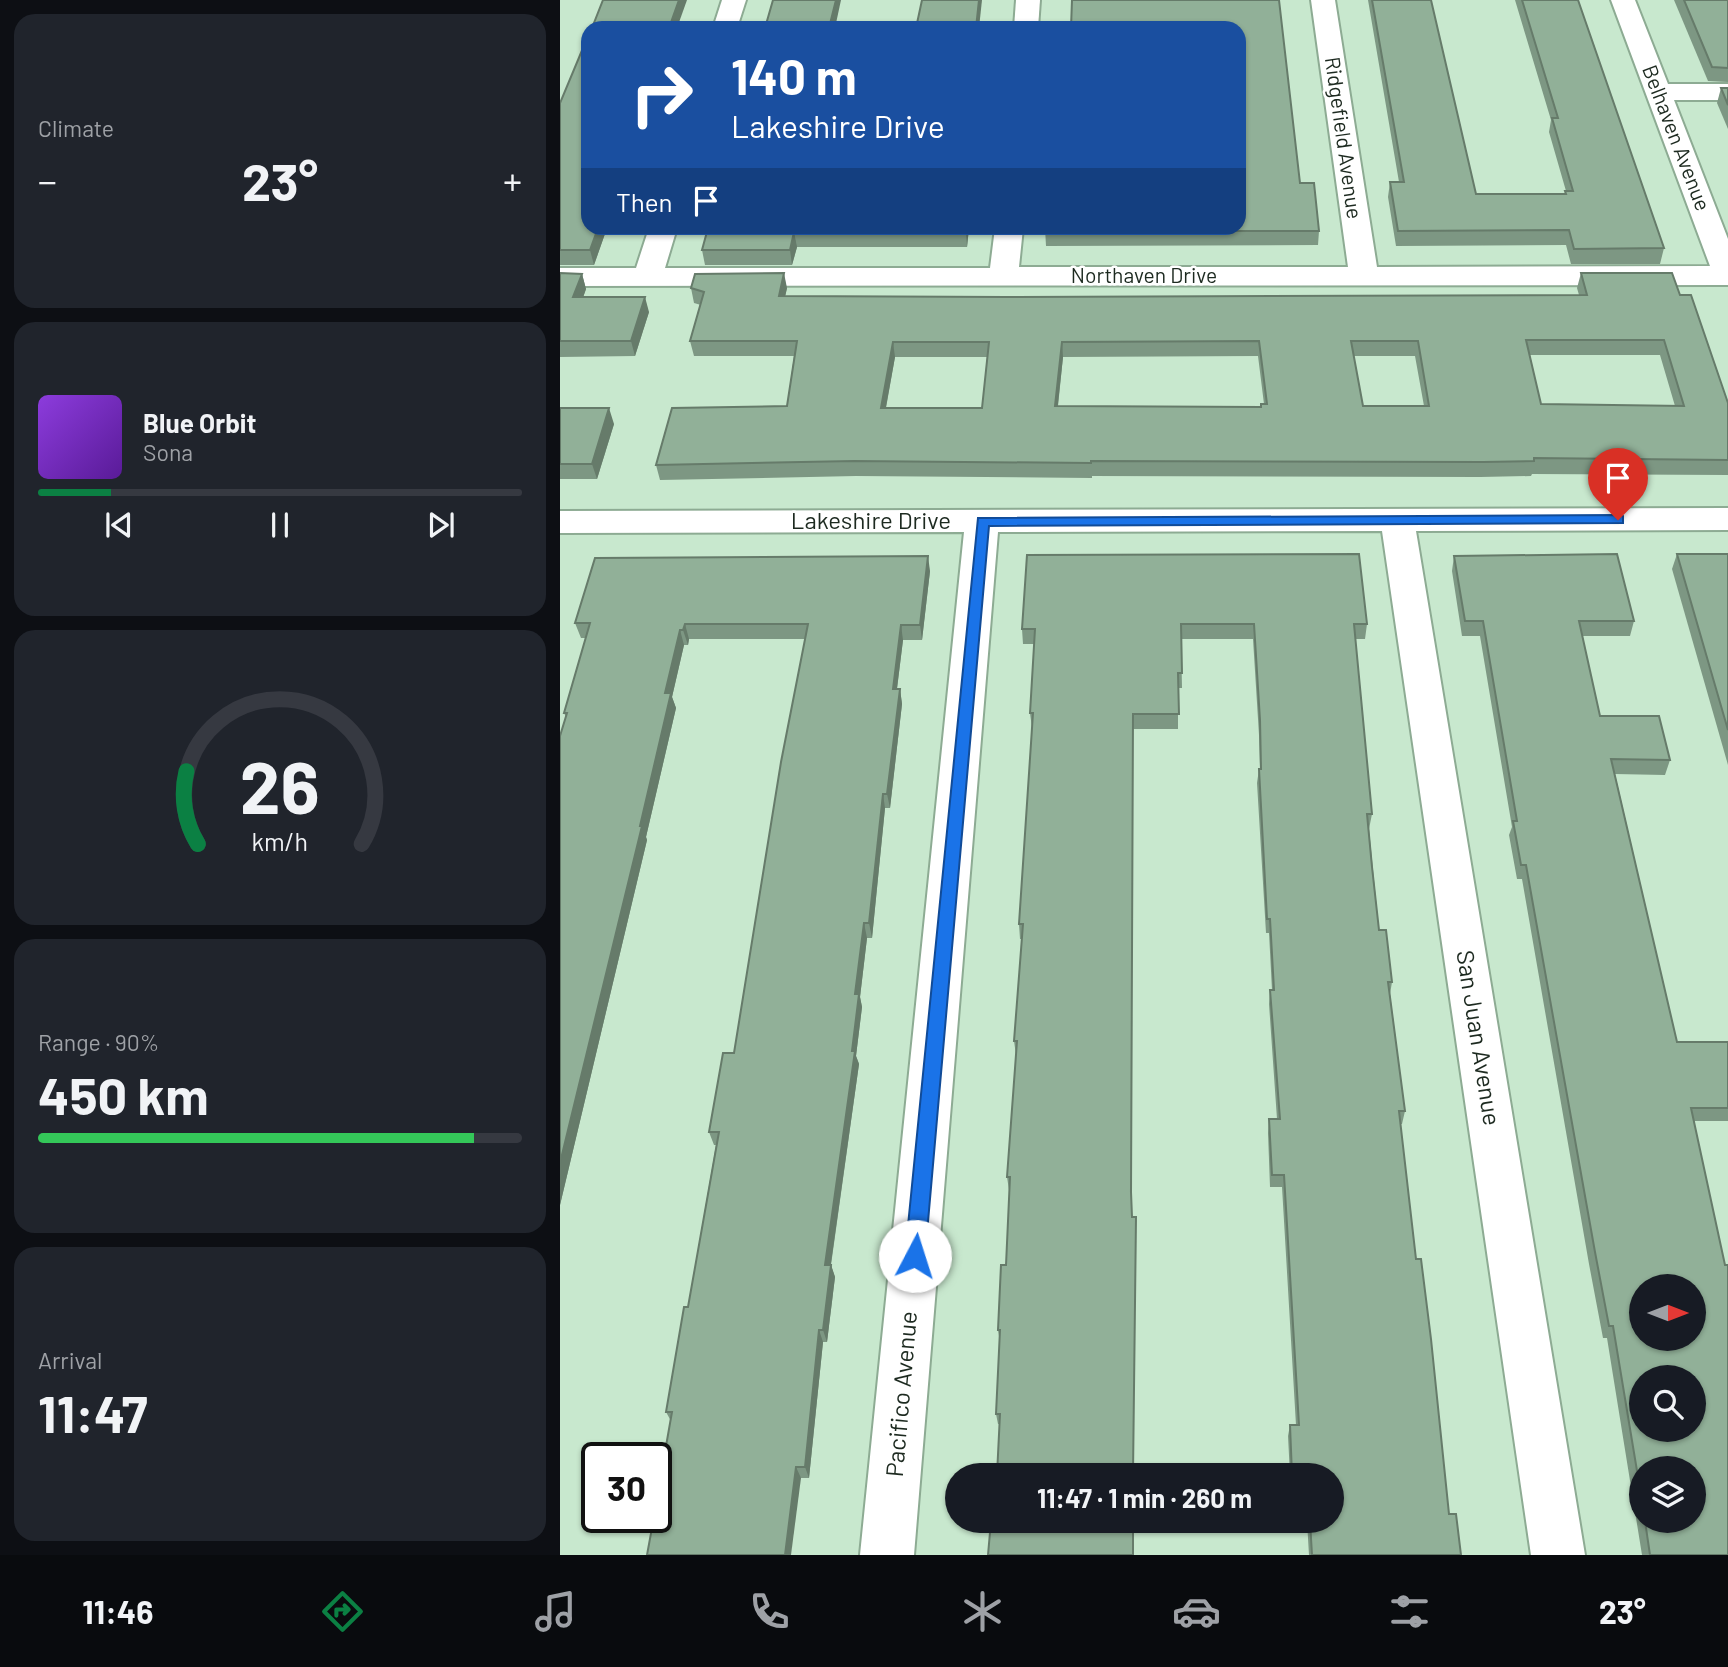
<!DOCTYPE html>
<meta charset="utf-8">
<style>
:root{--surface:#171b24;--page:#20242c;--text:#f1f3f6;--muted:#9ea1a6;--line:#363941;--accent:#0b8043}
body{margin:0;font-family:Barlow,sans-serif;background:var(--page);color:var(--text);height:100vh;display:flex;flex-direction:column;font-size:26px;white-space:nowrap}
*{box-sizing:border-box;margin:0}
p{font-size:23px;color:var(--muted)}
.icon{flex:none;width:38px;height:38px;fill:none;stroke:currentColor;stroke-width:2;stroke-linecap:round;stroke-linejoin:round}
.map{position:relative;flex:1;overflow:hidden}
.panel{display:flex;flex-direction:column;gap:14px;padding:14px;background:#0d0f14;width:560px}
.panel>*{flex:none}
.banner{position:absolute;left:21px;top:21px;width:665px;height:214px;border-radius:21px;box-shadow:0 2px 5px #0004;background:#1a4fa0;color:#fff;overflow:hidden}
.needle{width:46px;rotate:90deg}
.buttons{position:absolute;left:1069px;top:1274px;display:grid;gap:14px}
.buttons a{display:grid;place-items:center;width:77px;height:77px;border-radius:50%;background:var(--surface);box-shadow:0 2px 5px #0004;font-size:35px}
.speed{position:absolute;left:21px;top:1442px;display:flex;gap:14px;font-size:35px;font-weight:700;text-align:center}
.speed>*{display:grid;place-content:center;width:91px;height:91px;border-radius:50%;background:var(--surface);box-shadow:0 2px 5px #0004;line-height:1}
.speed .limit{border:4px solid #111;border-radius:10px;background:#fff;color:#111}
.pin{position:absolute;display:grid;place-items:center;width:60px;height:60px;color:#fff;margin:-72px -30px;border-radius:50% 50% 50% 0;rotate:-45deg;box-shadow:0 0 7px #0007}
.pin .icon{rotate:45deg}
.me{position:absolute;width:77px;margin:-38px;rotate:5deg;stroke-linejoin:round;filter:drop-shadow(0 0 5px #0008)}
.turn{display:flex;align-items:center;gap:24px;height:147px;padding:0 35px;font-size:32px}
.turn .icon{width:91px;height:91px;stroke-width:2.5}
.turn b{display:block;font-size:49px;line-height:60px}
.then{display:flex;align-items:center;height:66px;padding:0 35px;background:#0003;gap:14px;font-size:26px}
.big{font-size:52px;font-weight:700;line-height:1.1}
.panel .widget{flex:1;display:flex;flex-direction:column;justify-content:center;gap:10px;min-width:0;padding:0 24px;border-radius:21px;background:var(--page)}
.panel .dial{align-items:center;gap:0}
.dial svg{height:182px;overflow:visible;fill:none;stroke:var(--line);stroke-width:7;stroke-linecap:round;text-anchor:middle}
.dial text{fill:var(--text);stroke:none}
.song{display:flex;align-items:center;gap:21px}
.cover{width:84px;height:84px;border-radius:10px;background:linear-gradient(135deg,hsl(270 70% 55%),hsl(270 70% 35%))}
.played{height:7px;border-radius:4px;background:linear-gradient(90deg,var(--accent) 15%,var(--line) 15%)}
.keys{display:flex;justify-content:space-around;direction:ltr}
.heat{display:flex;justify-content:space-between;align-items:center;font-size:38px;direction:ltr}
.charge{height:10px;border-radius:5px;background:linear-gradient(90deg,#34c759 90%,var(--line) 0)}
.trip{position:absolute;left:385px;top:1463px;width:399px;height:70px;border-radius:35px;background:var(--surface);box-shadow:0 2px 5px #0004;font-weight:700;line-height:70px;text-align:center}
.dock{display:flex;height:112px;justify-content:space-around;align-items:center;background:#090b0e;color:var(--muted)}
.dock .icon{width:49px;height:49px}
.dock .current{color:var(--accent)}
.dock b{font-size:32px;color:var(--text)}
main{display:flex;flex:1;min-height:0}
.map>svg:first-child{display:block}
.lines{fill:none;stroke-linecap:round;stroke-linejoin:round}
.street-casing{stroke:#8dab93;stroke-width:4}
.street{fill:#fff;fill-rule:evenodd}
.wall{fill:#7d9783;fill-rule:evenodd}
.shaded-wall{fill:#667b6a}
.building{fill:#91b098;stroke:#667b6a;stroke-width:2;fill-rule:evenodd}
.route{fill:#1a73e8;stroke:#114b97;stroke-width:2}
.labels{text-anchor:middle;stroke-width:5;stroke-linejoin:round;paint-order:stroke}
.far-street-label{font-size:21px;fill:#1d2a20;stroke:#fff}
.street-label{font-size:24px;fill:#1d2a20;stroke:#fff}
</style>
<main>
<section class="panel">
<div class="widget"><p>Climate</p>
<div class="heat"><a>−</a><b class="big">23°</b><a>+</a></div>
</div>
<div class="widget">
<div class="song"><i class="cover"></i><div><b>Blue Orbit</b><p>Sona</p></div></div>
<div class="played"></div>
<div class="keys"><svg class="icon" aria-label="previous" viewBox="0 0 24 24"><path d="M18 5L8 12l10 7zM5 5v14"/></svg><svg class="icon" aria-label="pause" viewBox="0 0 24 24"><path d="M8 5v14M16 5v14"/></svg><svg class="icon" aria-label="next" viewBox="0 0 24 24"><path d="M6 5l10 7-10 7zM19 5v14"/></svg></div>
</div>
<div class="widget dial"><svg viewBox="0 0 100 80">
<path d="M14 69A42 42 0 1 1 86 69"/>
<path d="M14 69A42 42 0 0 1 9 37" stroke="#0b8043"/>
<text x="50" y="56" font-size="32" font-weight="700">26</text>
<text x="50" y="72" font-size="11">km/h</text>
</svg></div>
<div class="widget"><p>Range · 90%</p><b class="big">450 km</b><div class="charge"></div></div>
<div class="widget"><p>Arrival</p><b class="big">11:47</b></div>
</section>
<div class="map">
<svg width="1168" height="1555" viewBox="0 0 1168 1555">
<rect width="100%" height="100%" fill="#c8e8ce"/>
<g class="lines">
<g class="street-casing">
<g id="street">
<polygon points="162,0 186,0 177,28 153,28"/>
<polygon points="456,0 480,0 478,28 454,28"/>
<polygon points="751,0 775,0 817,267 1150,266 1051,0 1075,0 1108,84 1168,84 1168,100 1114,100 1168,239 1168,285 0,286 0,268 76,268 89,228 117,228 105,268 430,268 435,228 463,228 459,267 788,267"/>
<polygon points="1168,508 1168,530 856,531 1025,1555 971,1555 822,531 438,532 354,1555 300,1555 404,532 0,533 0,511"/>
</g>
</g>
<use href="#street" class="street"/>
</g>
<g class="wall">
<polygon points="719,0 740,183 759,231 758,245 486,246 485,228 679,228"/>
<polygon points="808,0 871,0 916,194 1004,194 1006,191 989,132 991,120 955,0 1018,0 1104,248 1100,264 1011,264 1006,245 836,246 828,197 830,182 839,182"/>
<polygon points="1114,0 1168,0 1168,82 1148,81"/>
<polygon points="1161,88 1168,88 1168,129 1157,103"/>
<polygon points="0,103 28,228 47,228 34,265 0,265"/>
<polygon points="148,228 409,228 407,247 237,247 232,265 145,265 142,250"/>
<polygon points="0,273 22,274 26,289 23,297 89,312 75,356 0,357"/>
<path d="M1021 273 1120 295 1168 403V475L972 474 971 476 920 477 532 476V478L296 476 100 480 96 465 227 406 234 356H134L130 341 141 305 134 303 131 288H227L225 296 446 297 1019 295 1017 288ZM970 355H1100L1115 406 981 404ZM698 356 704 404 701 407 498 406 503 357ZM794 356H855L864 406H803ZM335 357H427L422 408H326Z"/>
<polygon points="0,408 54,424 37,479 0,479"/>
<polygon points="1117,554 1168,554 1168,765 1112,569"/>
<polygon points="467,555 807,624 805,639 795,639 812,814 809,829 819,930 832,982 830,994 845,1111 842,1124 840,1124 856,1259 889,1514 901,1555 749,1555 747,1521 772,1521 772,1475 730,1475 728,1436 730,1425 736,1425 722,1187 710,1187 708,1133 709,1119 717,1119 709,1004 710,990 712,990 709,933 706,933 697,783 699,769 700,769 699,735 693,639 621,639 622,688 618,688 618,729 573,729 440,1424 438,1424 436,1414 440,1342 438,1330 446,1265 450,1190 449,1190 447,1177 456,1055 454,1041 462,939 460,939 459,924 472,728 470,713 474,644 463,644 462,629"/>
<path d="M894 556 1074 621 1070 636H1022L1040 716 1110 760 1105 775 1055 774 1117 1042H1168V1121H1134L1168 1555H1082L1047 1338H1043L1029 1264 962 879H957L949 835 952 827 920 636H902L892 571ZM1082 1468 1134 1521H1082Z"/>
<polygon points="370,571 362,640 343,640 337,689 340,689 342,704 330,808 325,808 312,938 307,938 300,997 302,1007 296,1056 299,1064 271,1265 275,1277 267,1342 263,1342 249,1478 241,1478 111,1421 106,1412 128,1307 156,1145 154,1145 149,1132 174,1053 245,639 129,639 128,645 124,645 112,697 116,708 86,837 87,840 0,1205 0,736 6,717 4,713 26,638 21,638 15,623"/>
</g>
<g class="shaded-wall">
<polygon points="119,0 127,0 117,28 109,28"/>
<polygon points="276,0 281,0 275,28 269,28"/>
<polygon points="419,0 422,0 419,28 416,28"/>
<polygon points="38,228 47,228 34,265 30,250"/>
<polygon points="406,228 409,228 407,247 406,232"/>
<polygon points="234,232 237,247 232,265 230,250"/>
<polygon points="224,273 227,288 222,311 219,296"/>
<polygon points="22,274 26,289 18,312 13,297"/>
<polygon points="85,297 89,312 75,356 71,341"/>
<polygon points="333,342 335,357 323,423 321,408"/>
<polygon points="502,342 503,357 496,422 495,406"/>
<polygon points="49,408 54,424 37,479 32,464"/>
<polygon points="368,556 370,571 362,640 360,625"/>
<polygon points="125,624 129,639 128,645 123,630"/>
<polygon points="341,625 343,640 335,704 333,689"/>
<polygon points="120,630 124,645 112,697 116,708 86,837 87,840 0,1205 0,1163 80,826 105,693"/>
<polygon points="340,689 342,704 330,808 327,794"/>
<polygon points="323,794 325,808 312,938 309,923"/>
<polygon points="304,923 307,938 300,997 302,1007 296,1056 299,1064 269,1277 265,1265 292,1051 295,994"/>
<polygon points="271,1265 275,1277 267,1342 263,1330"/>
<polygon points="259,1330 263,1342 249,1478 245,1467"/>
<polygon points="236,1467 241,1478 231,1555 225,1555"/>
</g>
<g class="building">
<polygon points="43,0 119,0 109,28 32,28"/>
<polygon points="213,0 276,0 269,28 205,28"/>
<polygon points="362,0 419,0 416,28 356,28"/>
<polygon points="512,0 719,0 740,183 754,183 759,231 485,231 485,228 679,228 679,28 511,28"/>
<polygon points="812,0 871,0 916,194 1006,194 1005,191 1013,191 992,118 998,118 962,0 1018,0 1104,248 1014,249 1009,230 838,231 830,182 844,182"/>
<polygon points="1124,0 1168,0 1168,68 1152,67"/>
<polygon points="28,36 28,228 38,228 30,250 0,250 0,103"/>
<polygon points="1161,88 1168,88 1168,105"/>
<polygon points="148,228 406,228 406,232 234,232 230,250 142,250"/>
<polygon points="0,273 22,274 13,297 85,297 71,341 0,341"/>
<path d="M224 273 219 296 446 297 1027 295 1021 273H1112L1120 295H1131L1168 403V460L974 458V461L923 462 531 461V463L294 461 96 465 112 408 227 406 237 341H130L144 292 131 288 135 274ZM966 340H1104L1124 406 981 404ZM699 341 707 404H701V407L495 406 502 342ZM791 341H858L869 406H803ZM333 342H429L422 408H321Z"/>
<polygon points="0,408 49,408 32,464 0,464"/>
<polygon points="799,554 807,624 794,624 812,814 807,814 812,867 819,930 826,930 832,982 828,982 845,1111 839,1111 856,1259 861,1259 871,1339 889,1514 896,1514 901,1555 752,1555 750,1521 772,1521 772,1475 732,1475 730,1425 739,1425 724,1175 712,1175 709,1119 720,1119 710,990 714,990 710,919 707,919 699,769 701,769 700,720 694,624 621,624 622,673 618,673 619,714 573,714 571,1192 572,1217 576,1217 573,1475 437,1475 440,1414 436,1414 440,1330 438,1330 441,1265 446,1265 450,1177 447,1177 457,1041 454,1041 463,924 459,924 473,713 470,713 475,629 462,629 467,555"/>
<path d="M1057 554 1074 621H1019L1040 716H1099L1110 760 1051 759 1117 1042H1168V1108H1131L1165 1265H1168V1555H1090L1085 1521H1134V1468H1082V1501L1053 1326H1049L1035 1252 966 865H961L953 821H957L923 621H905L894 556ZM1082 1286H1134V1339H1082ZM1082 1377H1134V1430H1082Z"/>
<polygon points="1117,554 1168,554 1168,730"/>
<polygon points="368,556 360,625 341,625 333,689 340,689 327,794 323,794 309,923 304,923 295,994 299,994 292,1051 295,1051 265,1265 271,1265 263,1330 259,1330 245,1467 236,1467 225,1555 87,1555 94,1517 96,1517 96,1503 112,1412 106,1412 124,1307 128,1307 159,1132 149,1132 163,1053 174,1053 221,762 248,624 125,624 123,630 120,630 105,693 111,693 80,826 82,826 0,1163 0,736 7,713 4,713 30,623 15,623 35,558"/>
<polygon points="431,1521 573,1521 573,1555 428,1555"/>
</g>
<polygon class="route" points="1058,515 1063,516 1063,523 429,526 365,1256 362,1262 355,1265 348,1262 345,1256 418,518"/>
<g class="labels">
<g class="far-street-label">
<text transform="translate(783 138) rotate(82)" y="7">Ridgefield Avenue</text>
<text transform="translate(1116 138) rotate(69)" y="7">Belhaven Avenue</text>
<text x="584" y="283">Northaven Drive</text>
</g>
<g class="street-label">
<text x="311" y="529">Lakeshire Drive</text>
<text transform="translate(918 1038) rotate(81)" y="8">San Juan Avenue</text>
<text transform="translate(342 1394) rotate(-85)" y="8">Pacifico Avenue</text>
</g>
</g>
</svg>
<div class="buttons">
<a><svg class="needle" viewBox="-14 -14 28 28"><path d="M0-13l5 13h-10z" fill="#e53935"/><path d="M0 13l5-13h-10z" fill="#9ea1a6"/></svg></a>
<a><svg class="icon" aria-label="search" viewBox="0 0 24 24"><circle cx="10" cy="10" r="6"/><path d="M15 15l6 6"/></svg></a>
<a><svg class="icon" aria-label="layers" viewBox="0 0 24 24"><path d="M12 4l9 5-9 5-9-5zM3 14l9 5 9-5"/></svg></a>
</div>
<div class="speed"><div class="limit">30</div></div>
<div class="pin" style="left:1058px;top:520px;background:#d93025"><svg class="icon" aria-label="arrive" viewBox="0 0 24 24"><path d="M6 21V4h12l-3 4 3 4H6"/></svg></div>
<svg class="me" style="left:355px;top:1256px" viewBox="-20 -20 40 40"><circle r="19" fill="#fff"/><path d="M0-13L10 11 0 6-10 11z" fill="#1a73e8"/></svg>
<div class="trip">11:47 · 1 min · 260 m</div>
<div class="banner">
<div class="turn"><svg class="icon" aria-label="right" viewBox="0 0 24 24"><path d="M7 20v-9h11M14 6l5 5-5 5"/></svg><div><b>140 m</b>Lakeshire Drive</div></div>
<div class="then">Then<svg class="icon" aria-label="arrive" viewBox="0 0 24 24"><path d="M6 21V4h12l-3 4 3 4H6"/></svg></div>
</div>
</div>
</main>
<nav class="dock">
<b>11:46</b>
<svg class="icon current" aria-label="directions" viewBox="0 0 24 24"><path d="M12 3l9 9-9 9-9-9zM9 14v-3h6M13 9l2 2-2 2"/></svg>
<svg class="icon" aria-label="music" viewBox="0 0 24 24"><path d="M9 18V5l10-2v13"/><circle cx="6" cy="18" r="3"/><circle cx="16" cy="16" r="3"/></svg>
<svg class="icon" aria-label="phone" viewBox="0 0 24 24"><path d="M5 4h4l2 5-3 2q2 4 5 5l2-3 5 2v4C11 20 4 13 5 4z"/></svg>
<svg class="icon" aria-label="climate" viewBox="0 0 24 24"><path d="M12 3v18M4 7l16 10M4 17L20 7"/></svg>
<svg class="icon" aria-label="car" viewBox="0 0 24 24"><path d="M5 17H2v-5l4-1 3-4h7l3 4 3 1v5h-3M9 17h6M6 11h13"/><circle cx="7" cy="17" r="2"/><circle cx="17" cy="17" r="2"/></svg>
<svg class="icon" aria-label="filters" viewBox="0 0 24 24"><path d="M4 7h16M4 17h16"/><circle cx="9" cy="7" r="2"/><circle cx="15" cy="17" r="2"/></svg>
<b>23°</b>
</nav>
